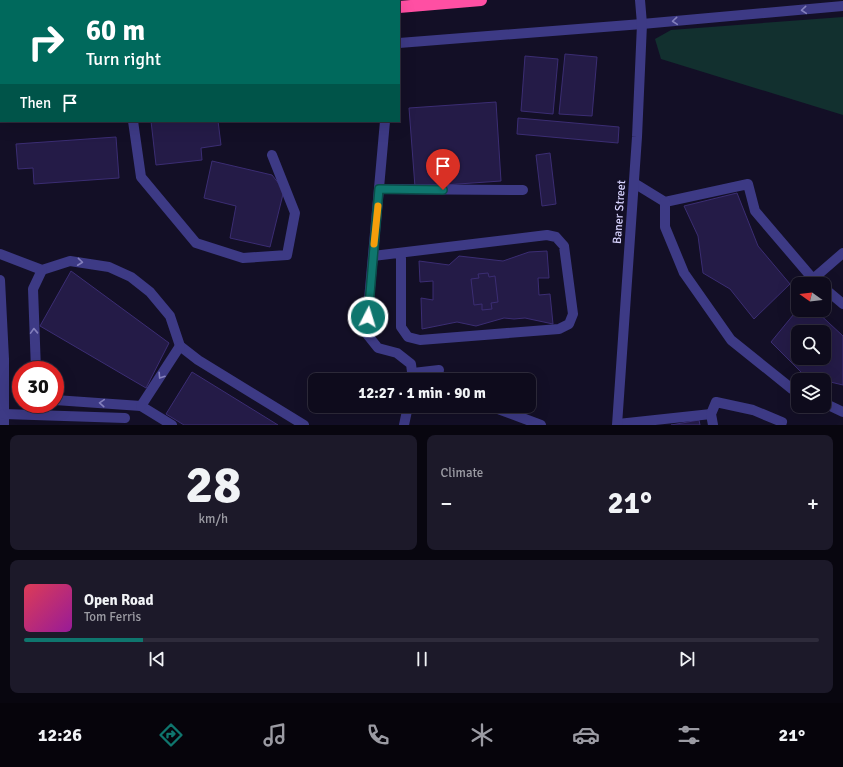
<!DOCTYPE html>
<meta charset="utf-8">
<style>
:root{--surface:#0e0b1c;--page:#1c1929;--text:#f1f3f6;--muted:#9b9ba3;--line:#2e2b3b;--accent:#0f766e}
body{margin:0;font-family:Signika,sans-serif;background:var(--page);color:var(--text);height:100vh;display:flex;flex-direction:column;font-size:15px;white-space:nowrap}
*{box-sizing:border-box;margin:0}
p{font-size:13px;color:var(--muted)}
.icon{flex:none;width:22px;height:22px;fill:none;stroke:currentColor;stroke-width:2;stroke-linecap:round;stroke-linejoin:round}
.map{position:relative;height:425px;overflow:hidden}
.sheet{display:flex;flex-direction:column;gap:10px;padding:10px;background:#08060f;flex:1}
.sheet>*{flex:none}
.banner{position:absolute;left:0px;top:0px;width:400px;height:122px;box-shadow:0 4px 16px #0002,0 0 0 1px var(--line);background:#00695c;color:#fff;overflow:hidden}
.needle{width:26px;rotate:284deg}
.buttons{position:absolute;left:791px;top:277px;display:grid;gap:8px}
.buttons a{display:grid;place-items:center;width:40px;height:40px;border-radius:8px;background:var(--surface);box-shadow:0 4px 16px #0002,0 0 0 1px var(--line);font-size:20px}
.speed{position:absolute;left:12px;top:361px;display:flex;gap:8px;font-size:20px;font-weight:700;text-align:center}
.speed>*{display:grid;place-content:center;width:52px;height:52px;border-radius:50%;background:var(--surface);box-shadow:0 4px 16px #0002,0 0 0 1px var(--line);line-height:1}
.speed .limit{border:6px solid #d22;background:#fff;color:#111}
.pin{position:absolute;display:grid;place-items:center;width:34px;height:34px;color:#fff;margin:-41px -17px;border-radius:50% 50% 50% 0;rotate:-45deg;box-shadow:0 0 4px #0007}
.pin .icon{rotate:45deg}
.me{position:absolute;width:44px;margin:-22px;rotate:5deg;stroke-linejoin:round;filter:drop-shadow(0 0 3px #0008)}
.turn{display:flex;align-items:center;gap:14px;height:84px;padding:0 20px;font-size:18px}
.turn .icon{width:52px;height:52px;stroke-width:2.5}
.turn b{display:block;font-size:28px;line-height:34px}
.then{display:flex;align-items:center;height:38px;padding:0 20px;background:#0003;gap:8px;font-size:15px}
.big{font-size:30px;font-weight:700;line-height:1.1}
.sheet .tile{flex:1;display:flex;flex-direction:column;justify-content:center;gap:6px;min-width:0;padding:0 14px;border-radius:8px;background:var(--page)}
.sheet .dial{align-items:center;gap:0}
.dial b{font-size:52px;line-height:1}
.song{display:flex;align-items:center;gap:12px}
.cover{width:48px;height:48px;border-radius:6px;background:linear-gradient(135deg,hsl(350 70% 55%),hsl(300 70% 35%))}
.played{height:4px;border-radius:2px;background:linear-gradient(90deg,var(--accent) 15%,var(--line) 15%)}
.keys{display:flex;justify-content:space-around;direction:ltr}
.heat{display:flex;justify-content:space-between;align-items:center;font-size:22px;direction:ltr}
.sheet .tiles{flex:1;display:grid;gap:10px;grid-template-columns:1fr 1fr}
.tile:last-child{grid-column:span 2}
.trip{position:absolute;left:308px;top:373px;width:228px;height:40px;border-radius:8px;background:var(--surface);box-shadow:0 4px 16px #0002,0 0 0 1px var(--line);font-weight:700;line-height:40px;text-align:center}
.tab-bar{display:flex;height:64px;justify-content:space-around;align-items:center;background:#06040b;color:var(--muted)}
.tab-bar .icon{width:28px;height:28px}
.tab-bar .on{color:var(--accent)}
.tab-bar b{font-size:18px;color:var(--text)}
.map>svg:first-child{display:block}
.green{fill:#12302f}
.building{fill:#241b47;stroke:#3b2d73;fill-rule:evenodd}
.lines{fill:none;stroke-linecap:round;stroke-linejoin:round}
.minor{stroke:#3d3a85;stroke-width:10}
.highway{stroke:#ff4fa3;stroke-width:12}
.oneway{stroke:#837fbc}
.route-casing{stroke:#0a4d48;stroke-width:10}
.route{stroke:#0f766e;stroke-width:7}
.slow{stroke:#f59e0b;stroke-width:7}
.labels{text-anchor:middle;stroke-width:4;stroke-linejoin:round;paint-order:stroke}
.street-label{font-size:12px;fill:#d9d4ff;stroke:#130f26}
</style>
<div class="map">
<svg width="843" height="425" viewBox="0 0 843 425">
<rect width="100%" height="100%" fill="#130f26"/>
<polygon class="green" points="843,17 843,115 661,59 655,39 671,30"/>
<g class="building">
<polygon points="565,54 597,57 592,116 559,114"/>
<polygon points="525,56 558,59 553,114 521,111"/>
<polygon points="496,102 501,181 415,187 409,108"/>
<polygon points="518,118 619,127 618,143 517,134"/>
<polygon points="151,121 218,121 221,145 201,148 202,160 156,165"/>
<polygon points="116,137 119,178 34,184 33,168 18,169 16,144"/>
<polygon points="550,153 556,204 542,206 536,155"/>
<polygon points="212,161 272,175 284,190 270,247 230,238 236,206 204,198"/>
<polygon points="737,193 758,246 790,284 754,319 730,289 703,273 698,236 684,206"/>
<polygon points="547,251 549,278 538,278 539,295 550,294 553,324 525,318 514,319 504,318 476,326 457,322 422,329 421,298 433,300 433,281 420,282 419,261 449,265 459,256 503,261 529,252"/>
<polygon points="71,271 169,343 146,388 40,326"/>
<polygon points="488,273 489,277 495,276 498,302 491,303 492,309 482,310 482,304 474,305 471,279 479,278 478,274"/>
<path d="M798 309 815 310 843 336V385L805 376 771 342ZM798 332H824V358H798Z"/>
<polygon points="192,372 278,425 184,425 166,414"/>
<polygon points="699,420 700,425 671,425"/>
</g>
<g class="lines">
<g class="minor">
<polyline points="399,43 642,24 843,6"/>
<polyline points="0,73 1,73"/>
<polyline points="133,121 141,177 196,243 243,258 287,255 295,213 272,155"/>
<polyline points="385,121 366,333 378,348 397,353 411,364 413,380"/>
<polyline points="634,183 665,202 748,184 755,211 813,279 843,253"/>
<polyline points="379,189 523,190"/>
<polyline points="665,202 665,227 684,273 731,340 792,389 798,392"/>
<polyline points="0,254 42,270 70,261 109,267 131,277 150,292 170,316 180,346 198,360 304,425"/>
<polyline points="373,256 547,235 556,237 564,246 573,314 569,324 559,329 420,340 408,337 401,327 401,253"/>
<polyline points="0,280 4,359 4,425"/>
<polyline points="824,288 843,304"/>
<polyline points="36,370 33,289 42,270"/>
<polyline points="413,373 439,370"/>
<polyline points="55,400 141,406 172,425"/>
<polyline points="824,403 843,412"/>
<polyline points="141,406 180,346"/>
<polyline points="490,406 541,425"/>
<polyline points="4,414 125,418"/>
<polyline points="618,424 711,414"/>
<polyline points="404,425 408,406"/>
<polyline points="617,425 637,137 642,24 640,0"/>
<polyline points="713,425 711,414 716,402 753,410 782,422 781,425"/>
</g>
<g class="highway">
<polyline points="44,1 57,0"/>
<polyline points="0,5 1,4"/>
<polyline points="399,7 481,0"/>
<polyline points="0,38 1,38"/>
</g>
</g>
<defs><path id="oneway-chevron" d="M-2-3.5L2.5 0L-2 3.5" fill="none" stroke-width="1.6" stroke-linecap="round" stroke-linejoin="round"/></defs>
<g class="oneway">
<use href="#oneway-chevron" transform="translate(804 10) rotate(175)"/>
<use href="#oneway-chevron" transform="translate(675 21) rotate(175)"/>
<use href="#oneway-chevron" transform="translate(80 262) rotate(6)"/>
<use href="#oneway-chevron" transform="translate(34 331) rotate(-92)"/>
<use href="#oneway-chevron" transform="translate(161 376) rotate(123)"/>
<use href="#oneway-chevron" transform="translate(102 403) rotate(-176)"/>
</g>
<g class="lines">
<g class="route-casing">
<polyline id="route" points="368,317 379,189 443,190"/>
</g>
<use href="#route" class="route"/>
<polyline class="slow" points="374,244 378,206"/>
</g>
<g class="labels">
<g class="street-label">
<text transform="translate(619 212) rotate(-86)" y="4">Baner Street</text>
</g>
</g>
</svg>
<div class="buttons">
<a><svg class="needle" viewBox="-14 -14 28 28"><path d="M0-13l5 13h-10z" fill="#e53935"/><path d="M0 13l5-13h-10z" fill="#9b9ba3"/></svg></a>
<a><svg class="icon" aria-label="search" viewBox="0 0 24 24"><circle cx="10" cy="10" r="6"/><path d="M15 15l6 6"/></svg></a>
<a><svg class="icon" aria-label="layers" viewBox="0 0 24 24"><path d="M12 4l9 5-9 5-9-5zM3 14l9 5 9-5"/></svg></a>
</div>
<div class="speed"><div class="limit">30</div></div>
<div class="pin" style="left:443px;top:190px;background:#d93025"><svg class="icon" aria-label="arrive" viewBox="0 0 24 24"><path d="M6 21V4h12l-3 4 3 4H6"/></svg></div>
<svg class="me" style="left:368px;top:317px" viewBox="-20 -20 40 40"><circle r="17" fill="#0f766e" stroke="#fff" stroke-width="3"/><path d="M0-11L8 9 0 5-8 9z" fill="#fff"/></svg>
<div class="trip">12:27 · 1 min · 90 m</div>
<div class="banner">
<div class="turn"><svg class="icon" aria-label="right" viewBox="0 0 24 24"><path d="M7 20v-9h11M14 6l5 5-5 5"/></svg><div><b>60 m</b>Turn right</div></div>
<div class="then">Then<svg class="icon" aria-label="arrive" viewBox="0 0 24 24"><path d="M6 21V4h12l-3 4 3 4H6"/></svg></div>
</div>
</div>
<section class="sheet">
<div class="tiles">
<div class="tile dial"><b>28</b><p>km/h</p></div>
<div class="tile"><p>Climate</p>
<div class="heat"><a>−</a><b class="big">21°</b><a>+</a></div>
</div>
<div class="tile">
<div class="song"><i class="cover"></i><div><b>Open Road</b><p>Tom Ferris</p></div></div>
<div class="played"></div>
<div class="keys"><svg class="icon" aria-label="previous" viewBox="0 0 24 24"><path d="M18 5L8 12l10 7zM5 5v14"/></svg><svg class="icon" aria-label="pause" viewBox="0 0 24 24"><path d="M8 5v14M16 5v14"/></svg><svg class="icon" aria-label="next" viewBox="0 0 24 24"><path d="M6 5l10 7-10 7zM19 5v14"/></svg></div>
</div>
</div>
</section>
<nav class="tab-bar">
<b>12:26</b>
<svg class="icon on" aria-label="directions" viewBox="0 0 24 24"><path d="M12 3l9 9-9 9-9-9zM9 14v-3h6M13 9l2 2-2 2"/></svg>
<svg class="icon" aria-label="music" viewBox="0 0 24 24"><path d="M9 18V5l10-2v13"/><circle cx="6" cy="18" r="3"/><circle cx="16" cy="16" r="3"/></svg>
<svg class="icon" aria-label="phone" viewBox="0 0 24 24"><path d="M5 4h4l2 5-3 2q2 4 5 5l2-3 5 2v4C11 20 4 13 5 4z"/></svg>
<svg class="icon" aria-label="climate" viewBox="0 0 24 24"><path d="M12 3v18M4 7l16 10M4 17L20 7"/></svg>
<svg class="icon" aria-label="car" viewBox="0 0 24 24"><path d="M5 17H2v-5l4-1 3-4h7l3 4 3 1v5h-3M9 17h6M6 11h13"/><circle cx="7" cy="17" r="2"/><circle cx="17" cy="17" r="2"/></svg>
<svg class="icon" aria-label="filters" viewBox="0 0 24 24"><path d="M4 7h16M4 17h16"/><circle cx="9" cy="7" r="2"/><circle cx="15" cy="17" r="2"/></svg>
<b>21°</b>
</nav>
